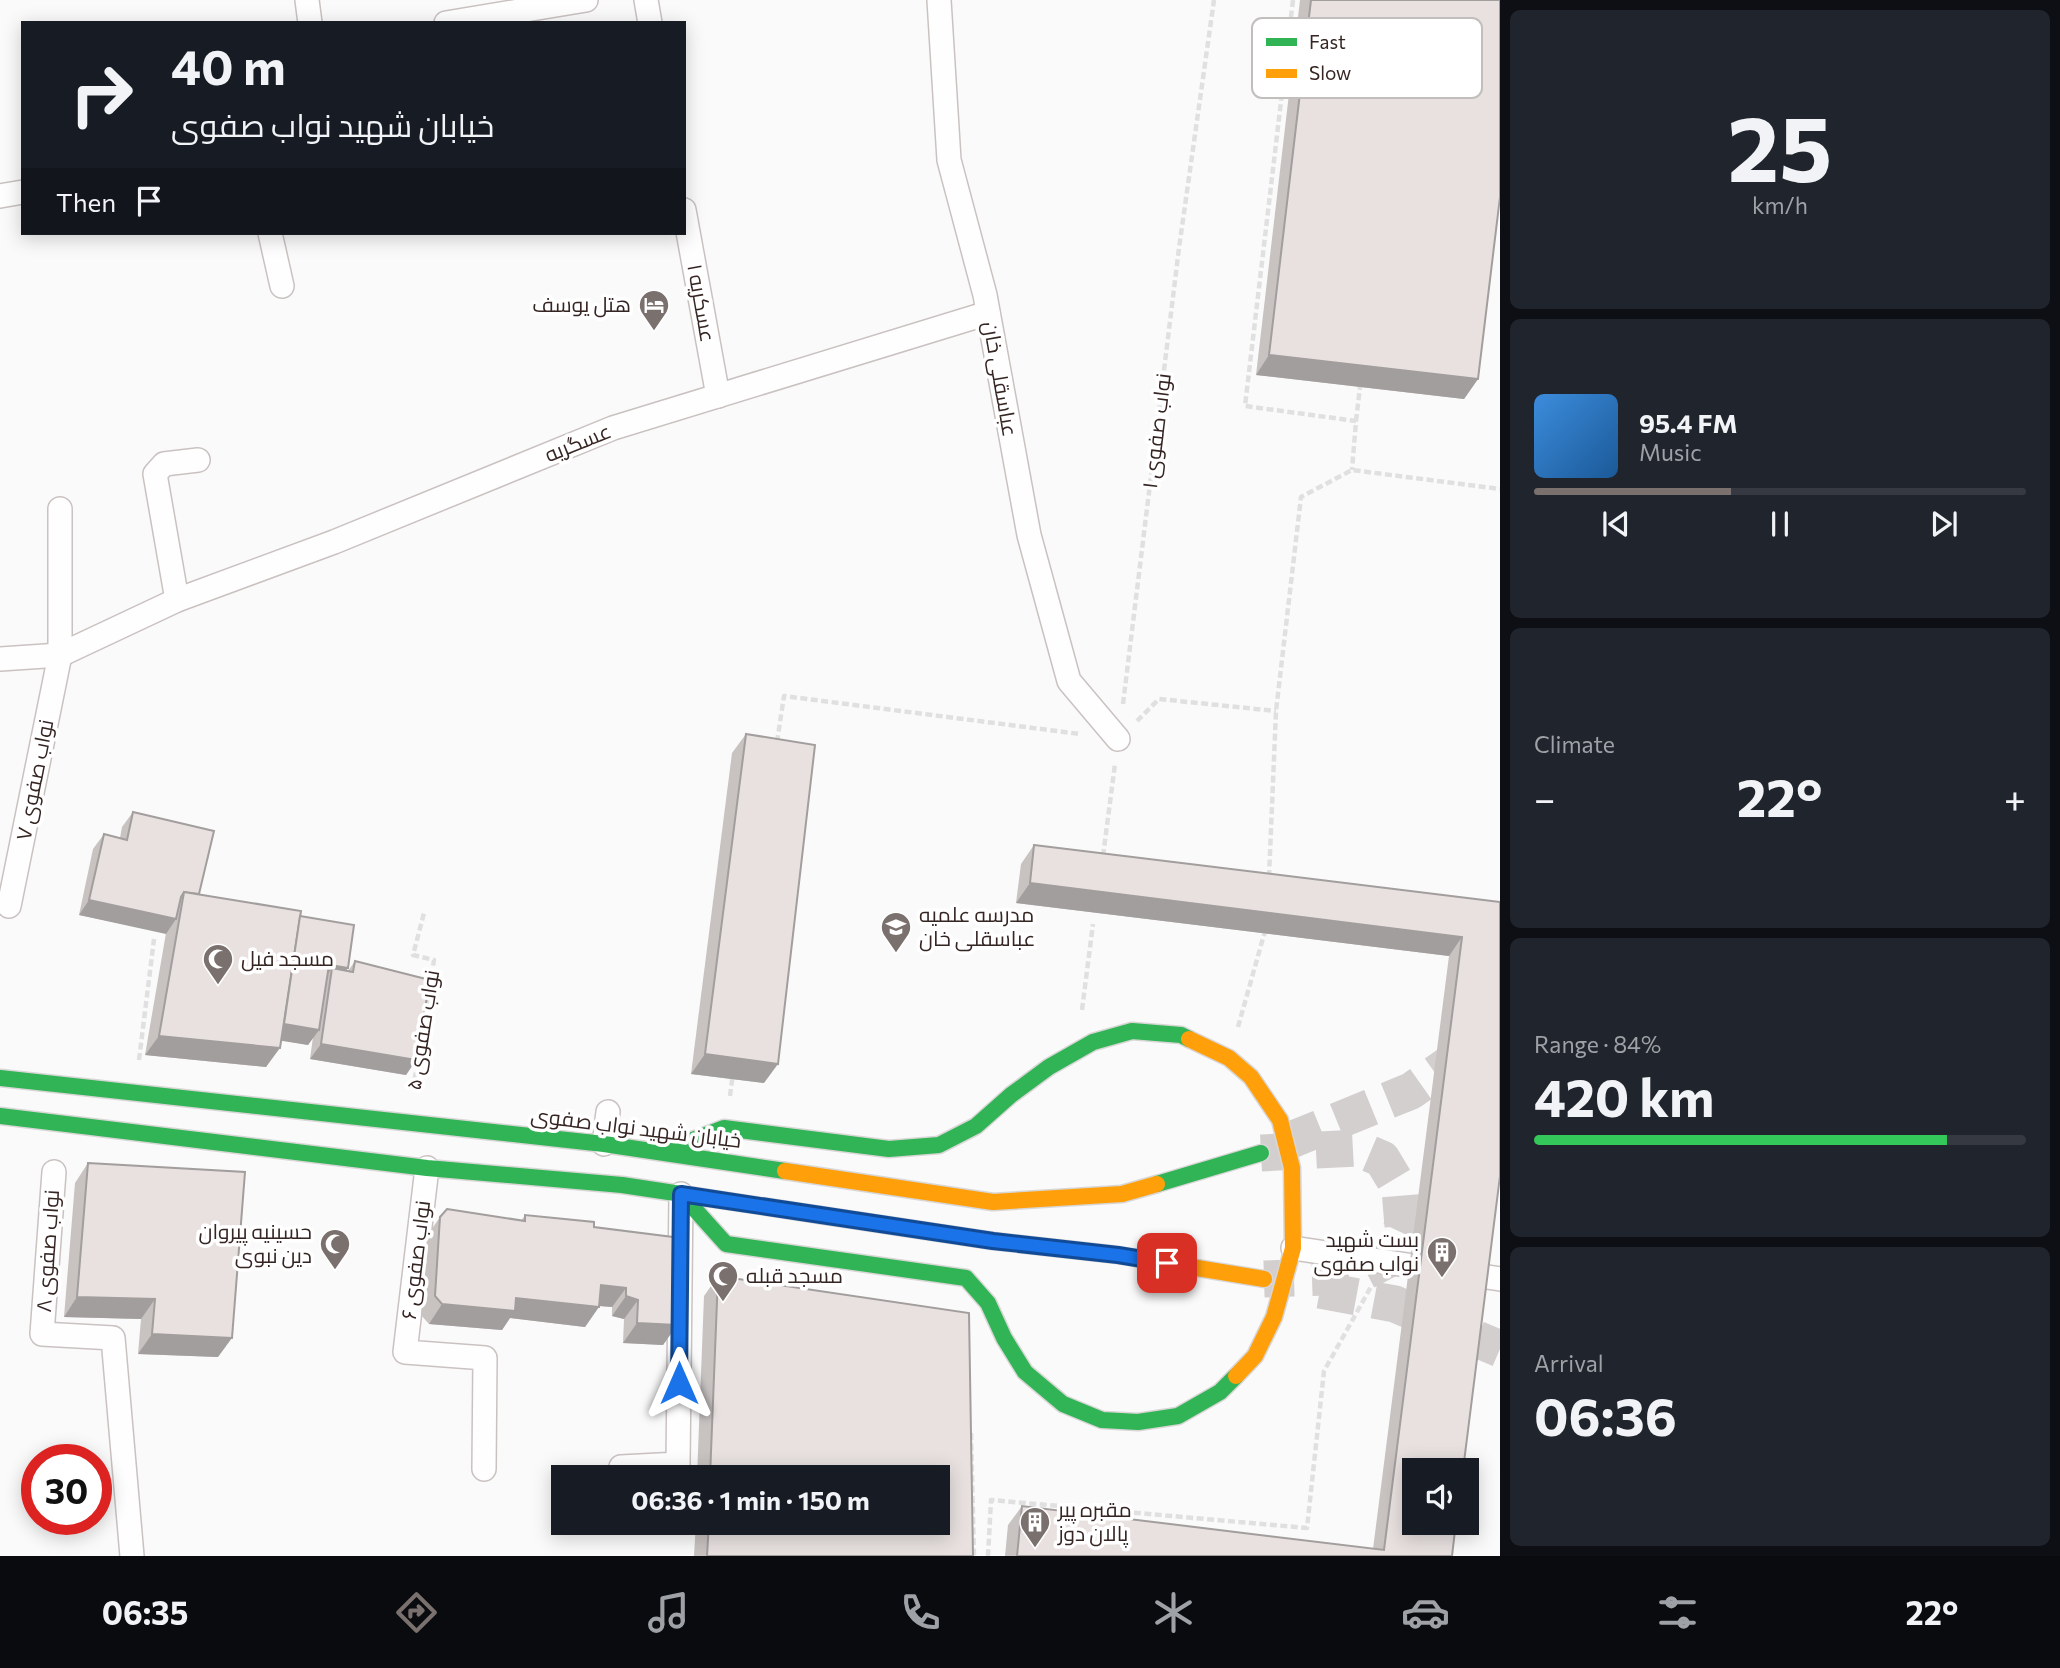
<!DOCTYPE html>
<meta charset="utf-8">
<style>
:root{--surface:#171b24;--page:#20242c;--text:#f1f3f6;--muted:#9ea1a6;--line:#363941;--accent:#7a706e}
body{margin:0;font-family:Commissioner,Cairo,sans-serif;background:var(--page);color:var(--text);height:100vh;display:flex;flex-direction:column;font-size:26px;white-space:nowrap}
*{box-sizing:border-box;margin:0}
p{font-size:23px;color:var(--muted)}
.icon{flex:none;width:38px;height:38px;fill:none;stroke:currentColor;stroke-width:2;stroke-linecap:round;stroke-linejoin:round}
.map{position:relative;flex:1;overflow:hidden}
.side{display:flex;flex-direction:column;gap:10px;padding:10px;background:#0d0f14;width:560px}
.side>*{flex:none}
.guide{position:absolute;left:21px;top:21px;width:665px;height:214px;border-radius:0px;box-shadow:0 4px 18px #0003;background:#171b24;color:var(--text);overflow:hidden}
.fabs{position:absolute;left:1402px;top:1458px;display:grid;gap:14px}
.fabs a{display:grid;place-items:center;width:77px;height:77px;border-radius:0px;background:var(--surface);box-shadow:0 4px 18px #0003;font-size:35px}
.speed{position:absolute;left:21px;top:1444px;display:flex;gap:14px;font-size:35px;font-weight:700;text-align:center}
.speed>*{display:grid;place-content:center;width:91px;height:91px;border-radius:50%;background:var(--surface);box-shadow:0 4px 18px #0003;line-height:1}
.speed .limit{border:10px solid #d22;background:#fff;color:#111}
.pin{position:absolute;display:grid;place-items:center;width:60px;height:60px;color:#fff;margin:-30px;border-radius:14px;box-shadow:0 4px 10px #0006}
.me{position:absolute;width:77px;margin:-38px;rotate:0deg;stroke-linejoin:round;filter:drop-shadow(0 0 5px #0008)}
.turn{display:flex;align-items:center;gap:24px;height:147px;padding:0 35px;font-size:32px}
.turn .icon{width:91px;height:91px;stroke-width:2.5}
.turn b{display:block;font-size:49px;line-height:60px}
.then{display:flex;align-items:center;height:66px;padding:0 35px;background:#0003;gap:14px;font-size:26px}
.big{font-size:52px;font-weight:700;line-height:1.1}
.side .card{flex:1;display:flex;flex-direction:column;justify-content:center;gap:10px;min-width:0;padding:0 24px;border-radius:10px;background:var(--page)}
.side .dial{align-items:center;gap:0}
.dial b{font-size:91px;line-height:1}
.song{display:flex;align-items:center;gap:21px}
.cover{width:84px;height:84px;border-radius:10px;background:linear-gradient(135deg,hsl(210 70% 55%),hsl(210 70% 35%))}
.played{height:7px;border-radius:4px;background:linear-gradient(90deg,var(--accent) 40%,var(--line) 40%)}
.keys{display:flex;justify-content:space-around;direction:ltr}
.heat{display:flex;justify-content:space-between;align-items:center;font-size:38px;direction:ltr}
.charge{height:10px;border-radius:5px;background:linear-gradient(90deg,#34c759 84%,var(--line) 0)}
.trip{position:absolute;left:551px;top:1465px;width:399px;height:70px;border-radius:0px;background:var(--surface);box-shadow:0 4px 18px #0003;font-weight:700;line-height:70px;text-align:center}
.dock{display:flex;height:112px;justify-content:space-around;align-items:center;background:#090b0e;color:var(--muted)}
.dock .icon{width:49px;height:49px}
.dock .current{color:var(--accent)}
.dock b{font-size:32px;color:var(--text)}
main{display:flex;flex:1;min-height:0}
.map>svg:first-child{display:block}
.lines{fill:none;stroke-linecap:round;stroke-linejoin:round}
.primary-tunnel{stroke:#d3cfcf;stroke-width:37;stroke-dasharray:37 18;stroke-linecap:butt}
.street-casing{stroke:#cac2c1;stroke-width:26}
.fast-casing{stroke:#d9d6d6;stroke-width:19}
.slow-casing{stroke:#d9d6d6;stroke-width:19}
.path{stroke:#e1e0e0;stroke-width:4.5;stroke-dasharray:7 3.5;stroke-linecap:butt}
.street{stroke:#fefefe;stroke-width:23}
.fast{stroke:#30b455;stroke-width:16}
.slow{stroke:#ff9f0a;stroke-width:16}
.wall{fill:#c8c2c1}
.shaded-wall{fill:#a29e9d}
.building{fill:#e8e1e0;stroke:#a29e9d;stroke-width:2}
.route-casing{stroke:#114b97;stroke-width:18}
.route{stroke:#1a73e8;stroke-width:12}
.labels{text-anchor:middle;stroke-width:7;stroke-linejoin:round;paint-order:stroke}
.street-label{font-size:21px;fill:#352523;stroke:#fff}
.poi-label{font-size:21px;fill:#352523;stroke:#fff;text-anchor:start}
.key{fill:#fff;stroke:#c2bebd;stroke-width:2}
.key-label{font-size:19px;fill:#352523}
</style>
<main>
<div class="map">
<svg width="1500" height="1556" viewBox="0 0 1500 1556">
<rect width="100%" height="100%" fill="#fafafa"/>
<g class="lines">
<g class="primary-tunnel">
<polyline points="1286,1142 1411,1091 1500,1028"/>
<polyline points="1261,1153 1356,1148 1382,1159 1400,1189 1403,1226 1387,1260 1356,1276 1264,1279"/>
<polyline points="1320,1290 1395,1304 1500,1349"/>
</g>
<g class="street-casing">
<g id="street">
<polyline points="307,0 310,23"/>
<polyline points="646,0 650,23"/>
<polyline points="939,0 949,160 985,295 1029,535 1069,681 1118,739"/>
<polyline points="446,23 586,0"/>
<polyline points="0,196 23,192"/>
<polyline points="684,210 718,396"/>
<polyline points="270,233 282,286"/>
<polyline points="177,600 155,474 164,464 198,460"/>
<polyline points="0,659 60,655 177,600 334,542 613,428 988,313"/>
<polyline points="9,906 60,655 60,509"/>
<polyline points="604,1144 608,1112"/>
<polyline points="427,1168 405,1352 485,1358 484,1469"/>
<polyline points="54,1172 42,1334 113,1338 132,1556"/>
<polyline points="1293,1248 1500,1279"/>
<polyline points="621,1467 678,1464 681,1194"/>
</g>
</g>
<g class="fast-casing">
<g id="fast">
<polyline points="0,1078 604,1144 785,1171"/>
<polyline points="0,1116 427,1168 622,1185 820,1215"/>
<polyline points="664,1151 724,1128 889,1149 939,1145 976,1126 1011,1095 1049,1067 1093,1042 1132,1031 1181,1035 1189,1039"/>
<polyline points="1157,1184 1261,1153"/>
<polyline points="681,1194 726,1244 966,1278 988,1303 1004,1338 1025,1372 1063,1404 1102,1420 1138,1422 1178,1416 1220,1392 1236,1376"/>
</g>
</g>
<g class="slow-casing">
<g id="slow">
<polyline points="1189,1039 1229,1058 1251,1077 1280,1120 1292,1168 1293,1248 1274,1317 1255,1356 1236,1376"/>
<polyline points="785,1171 993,1202 1122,1194 1157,1184"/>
<polyline points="820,1215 993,1241 1118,1255 1264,1279"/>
</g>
</g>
<g class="path">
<polyline points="1293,0 1245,406 1356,421 1352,470"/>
<polyline points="1356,421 1360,387"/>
<polyline points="1123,704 1179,248 1214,0"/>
<polyline points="1137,721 1159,699 1276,711"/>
<polyline points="777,742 784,696 1080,734"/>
<polyline points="1103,856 1115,764"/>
<polyline points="1269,877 1276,711 1301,497 1352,470 1500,489"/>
<polyline points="1082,1010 1093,924"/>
<polyline points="1238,1027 1265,931"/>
<polyline points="139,1060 154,939"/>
<polyline points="413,1090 434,960 413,955 424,913"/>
<polyline points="730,1096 733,1073"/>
<polyline points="971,1433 974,1556"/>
<polyline points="988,1556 991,1500 1307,1528 1324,1371 1372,1285"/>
</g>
<use href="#street" class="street"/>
<use href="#fast" class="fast"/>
<use href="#slow" class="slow"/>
</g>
<g class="wall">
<polygon points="1300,0 1500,0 1478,379 1464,399 1256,375"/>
<polygon points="746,734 764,1083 691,1074 732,753"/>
<polygon points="133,812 199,894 300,916 346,970 348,971 355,961 416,1060 406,1075 310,1059 313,1037 308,1045 281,1040 266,1067 145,1055 166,933 79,915 93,849 104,834 120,838 122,827"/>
<polygon points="1034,845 1500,902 1452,1556 1005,1556 1008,1525 1022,1506 1373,1549 1449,956 1016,903 1021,864"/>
<polygon points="88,1163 218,1357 138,1354 141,1319 64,1317 75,1183"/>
<polygon points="525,1215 594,1227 677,1325 663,1345 623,1343 624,1319 612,1316 612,1307 599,1306 585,1327 510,1318 502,1330 429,1324 421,1315 427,1236 440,1217 521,1221"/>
<polygon points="718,1276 969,1313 973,1556 694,1556 696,1522 938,1522 938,1477 697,1477 704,1296"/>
</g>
<g class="shaded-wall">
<polygon points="1269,355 1478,379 1464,399 1256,375"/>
<polygon points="1030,883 1462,937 1449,956 1016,903"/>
<polygon points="89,900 176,919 166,934 79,915"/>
<polygon points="329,965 348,968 337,983 332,968 323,981"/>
<polygon points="281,1024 319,1030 308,1045 270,1039"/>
<polygon points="159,1036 280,1048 266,1067 145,1055"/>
<polygon points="321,1044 416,1060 406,1075 310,1059"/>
<polygon points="705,1054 778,1064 764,1083 691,1074"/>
<polygon points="601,1285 626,1288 612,1307 587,1305"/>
<polygon points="626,1296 638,1300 624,1319 612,1316"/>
<polygon points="77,1297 155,1299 141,1319 64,1317"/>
<polygon points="516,1298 599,1307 585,1327 510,1318 502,1330 429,1324 442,1304"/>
<polygon points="637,1323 677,1325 663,1345 623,1343"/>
<polygon points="152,1334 232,1338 218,1357 138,1354"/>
</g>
<g class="building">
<polygon points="1311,0 1500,0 1500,197 1478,379 1269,355"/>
<polygon points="746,734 815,745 778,1064 705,1054"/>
<polygon points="133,812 214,831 199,894 184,892 181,897 176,919 89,900 104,834 127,840"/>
<polygon points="1034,845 1500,902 1500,1176 1463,1470 1414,1470 1414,1522 1456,1522 1452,1556 1017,1556 1022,1506 1384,1550 1462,937 1030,883"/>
<polygon points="184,892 301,911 280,1048 159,1036"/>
<polygon points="300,916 354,925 348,968 329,965 319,1030 284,1024"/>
<polygon points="355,961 430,980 416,1060 321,1044 332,968 353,972"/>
<polygon points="88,1163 245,1172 232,1338 152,1334 155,1299 77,1297"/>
<polygon points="447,1209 525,1221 525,1215 594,1222 594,1227 673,1237 680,1244 677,1325 637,1323 638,1300 626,1296 626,1288 601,1285 599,1307 516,1298 515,1311 442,1304 435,1296 440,1217"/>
<polygon points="718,1276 969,1313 973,1556 707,1556 709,1522 938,1522 938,1477 710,1477"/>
</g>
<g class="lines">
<g class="route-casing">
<polyline id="route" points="679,1383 681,1194 993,1241 1118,1255 1167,1263"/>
</g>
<use href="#route" class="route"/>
</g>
<defs>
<g id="hotel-pin" transform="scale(1.575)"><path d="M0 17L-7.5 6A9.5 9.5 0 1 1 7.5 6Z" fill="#7a706e" stroke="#fff"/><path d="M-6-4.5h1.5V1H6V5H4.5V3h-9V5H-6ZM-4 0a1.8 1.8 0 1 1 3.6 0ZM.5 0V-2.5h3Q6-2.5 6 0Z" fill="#fff"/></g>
<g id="university-pin" transform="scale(1.575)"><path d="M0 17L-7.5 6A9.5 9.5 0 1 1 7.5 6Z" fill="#7a706e" stroke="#fff"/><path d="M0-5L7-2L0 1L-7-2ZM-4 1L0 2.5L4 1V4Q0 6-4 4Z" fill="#fff"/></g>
<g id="mosque-pin" transform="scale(1.575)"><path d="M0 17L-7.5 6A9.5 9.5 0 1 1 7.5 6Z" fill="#7a706e" stroke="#fff"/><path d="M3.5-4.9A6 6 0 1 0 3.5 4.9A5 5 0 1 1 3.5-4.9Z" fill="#fff"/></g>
<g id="building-pin" transform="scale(1.575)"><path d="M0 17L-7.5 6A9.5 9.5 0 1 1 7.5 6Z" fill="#7a706e" stroke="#fff"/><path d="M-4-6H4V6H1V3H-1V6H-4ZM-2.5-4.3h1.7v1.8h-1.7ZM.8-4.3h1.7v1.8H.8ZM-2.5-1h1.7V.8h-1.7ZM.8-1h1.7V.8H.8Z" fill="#fff"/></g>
</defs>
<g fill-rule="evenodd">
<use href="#hotel-pin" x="654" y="305"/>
<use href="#university-pin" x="896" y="927"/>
<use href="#mosque-pin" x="218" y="959"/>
<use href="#mosque-pin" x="335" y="1244"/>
<use href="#building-pin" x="1442" y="1252"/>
<use href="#mosque-pin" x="723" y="1276"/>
<use href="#building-pin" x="1035" y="1522"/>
</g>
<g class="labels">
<g class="street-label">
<text transform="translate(701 303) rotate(80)" y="7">عسکریه ۱</text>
<text transform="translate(1000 379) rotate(80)" y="7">عباسقلی خان</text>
<text transform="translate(1157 431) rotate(-83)" y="7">نواب صفوی ۱</text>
<text transform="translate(578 443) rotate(-22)" y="7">عسگریه</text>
<text transform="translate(35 780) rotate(-79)" y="7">نواب صفوی ۷</text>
<text transform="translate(423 1030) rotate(-81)" y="7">نواب صفوی ۵</text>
<text transform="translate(636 1128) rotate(7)" y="7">خیابان شهید نواب صفوی</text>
<text transform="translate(48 1251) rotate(-86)" y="7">نواب صفوی ۸</text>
<text transform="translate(416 1260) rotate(-83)" y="7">نواب صفوی ۶</text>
</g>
<g class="poi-label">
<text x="631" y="312" text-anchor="end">هتل یوسف</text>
<text x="919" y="922">مدرسه علمیه<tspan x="919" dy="24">عباسقلی خان</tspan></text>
<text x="241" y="966">مسجد فیل</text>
<text x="312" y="1239" text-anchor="end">حسینیه پیروان<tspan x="312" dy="24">دین نبوی</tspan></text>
<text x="1419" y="1247" text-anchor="end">بست شهید<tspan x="1419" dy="24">نواب صفوی</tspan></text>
<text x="746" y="1283">مسجد قبله</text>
<text x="1058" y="1517">مقبره پیر<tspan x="1058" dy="24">پالان دوز</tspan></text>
</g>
</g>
<rect x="1252" y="18" width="230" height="80" rx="10" class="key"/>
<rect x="1266" y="38" width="31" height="8" fill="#30b455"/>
<rect x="1266" y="69" width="31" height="9" fill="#ff9f0a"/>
<g class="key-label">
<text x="1309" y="49">Fast</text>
<text x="1309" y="80">Slow</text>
</g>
</svg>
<div class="fabs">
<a><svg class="icon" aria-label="sound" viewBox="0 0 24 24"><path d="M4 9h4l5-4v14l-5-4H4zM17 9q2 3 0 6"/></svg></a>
</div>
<div class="speed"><div class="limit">30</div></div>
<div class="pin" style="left:1167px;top:1263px;background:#d93025"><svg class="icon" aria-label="arrive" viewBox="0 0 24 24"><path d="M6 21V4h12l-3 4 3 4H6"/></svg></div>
<svg class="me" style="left:679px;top:1383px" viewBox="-20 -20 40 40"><path d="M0-17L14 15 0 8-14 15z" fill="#1a73e8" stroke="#fff" stroke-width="4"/></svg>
<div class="trip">06:36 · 1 min · 150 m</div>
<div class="guide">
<div class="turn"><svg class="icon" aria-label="right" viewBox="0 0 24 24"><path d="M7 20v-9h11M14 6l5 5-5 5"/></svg><div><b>40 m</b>خیابان شهید نواب صفوی</div></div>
<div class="then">Then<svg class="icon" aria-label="arrive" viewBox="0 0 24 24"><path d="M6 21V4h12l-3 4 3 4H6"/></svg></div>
</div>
</div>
<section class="side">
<div class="card dial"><b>25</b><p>km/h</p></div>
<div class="card">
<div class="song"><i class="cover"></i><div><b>95.4 FM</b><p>Music</p></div></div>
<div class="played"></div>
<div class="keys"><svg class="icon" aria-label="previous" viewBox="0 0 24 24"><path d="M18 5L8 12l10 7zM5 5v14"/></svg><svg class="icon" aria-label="pause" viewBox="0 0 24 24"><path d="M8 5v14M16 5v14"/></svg><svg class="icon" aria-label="next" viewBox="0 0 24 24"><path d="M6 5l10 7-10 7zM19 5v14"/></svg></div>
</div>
<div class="card"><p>Climate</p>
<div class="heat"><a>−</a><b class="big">22°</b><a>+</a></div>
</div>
<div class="card"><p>Range · 84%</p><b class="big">420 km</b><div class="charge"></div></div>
<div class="card"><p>Arrival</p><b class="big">06:36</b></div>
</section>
</main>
<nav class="dock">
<b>06:35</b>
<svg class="icon current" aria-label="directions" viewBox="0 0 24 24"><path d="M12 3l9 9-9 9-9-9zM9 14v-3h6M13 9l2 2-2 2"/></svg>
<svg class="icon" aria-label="music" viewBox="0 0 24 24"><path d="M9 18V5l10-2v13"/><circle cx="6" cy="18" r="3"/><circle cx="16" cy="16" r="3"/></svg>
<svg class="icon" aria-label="phone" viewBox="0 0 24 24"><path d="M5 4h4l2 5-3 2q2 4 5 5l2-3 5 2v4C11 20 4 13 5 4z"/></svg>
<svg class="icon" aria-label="climate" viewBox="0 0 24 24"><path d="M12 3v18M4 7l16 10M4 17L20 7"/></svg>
<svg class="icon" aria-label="car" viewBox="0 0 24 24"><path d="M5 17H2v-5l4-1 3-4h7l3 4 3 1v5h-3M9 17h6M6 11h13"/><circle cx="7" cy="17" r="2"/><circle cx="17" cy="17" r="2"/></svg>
<svg class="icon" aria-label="filters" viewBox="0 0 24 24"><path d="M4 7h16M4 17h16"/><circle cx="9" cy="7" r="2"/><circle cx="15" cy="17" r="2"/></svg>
<b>22°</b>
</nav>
